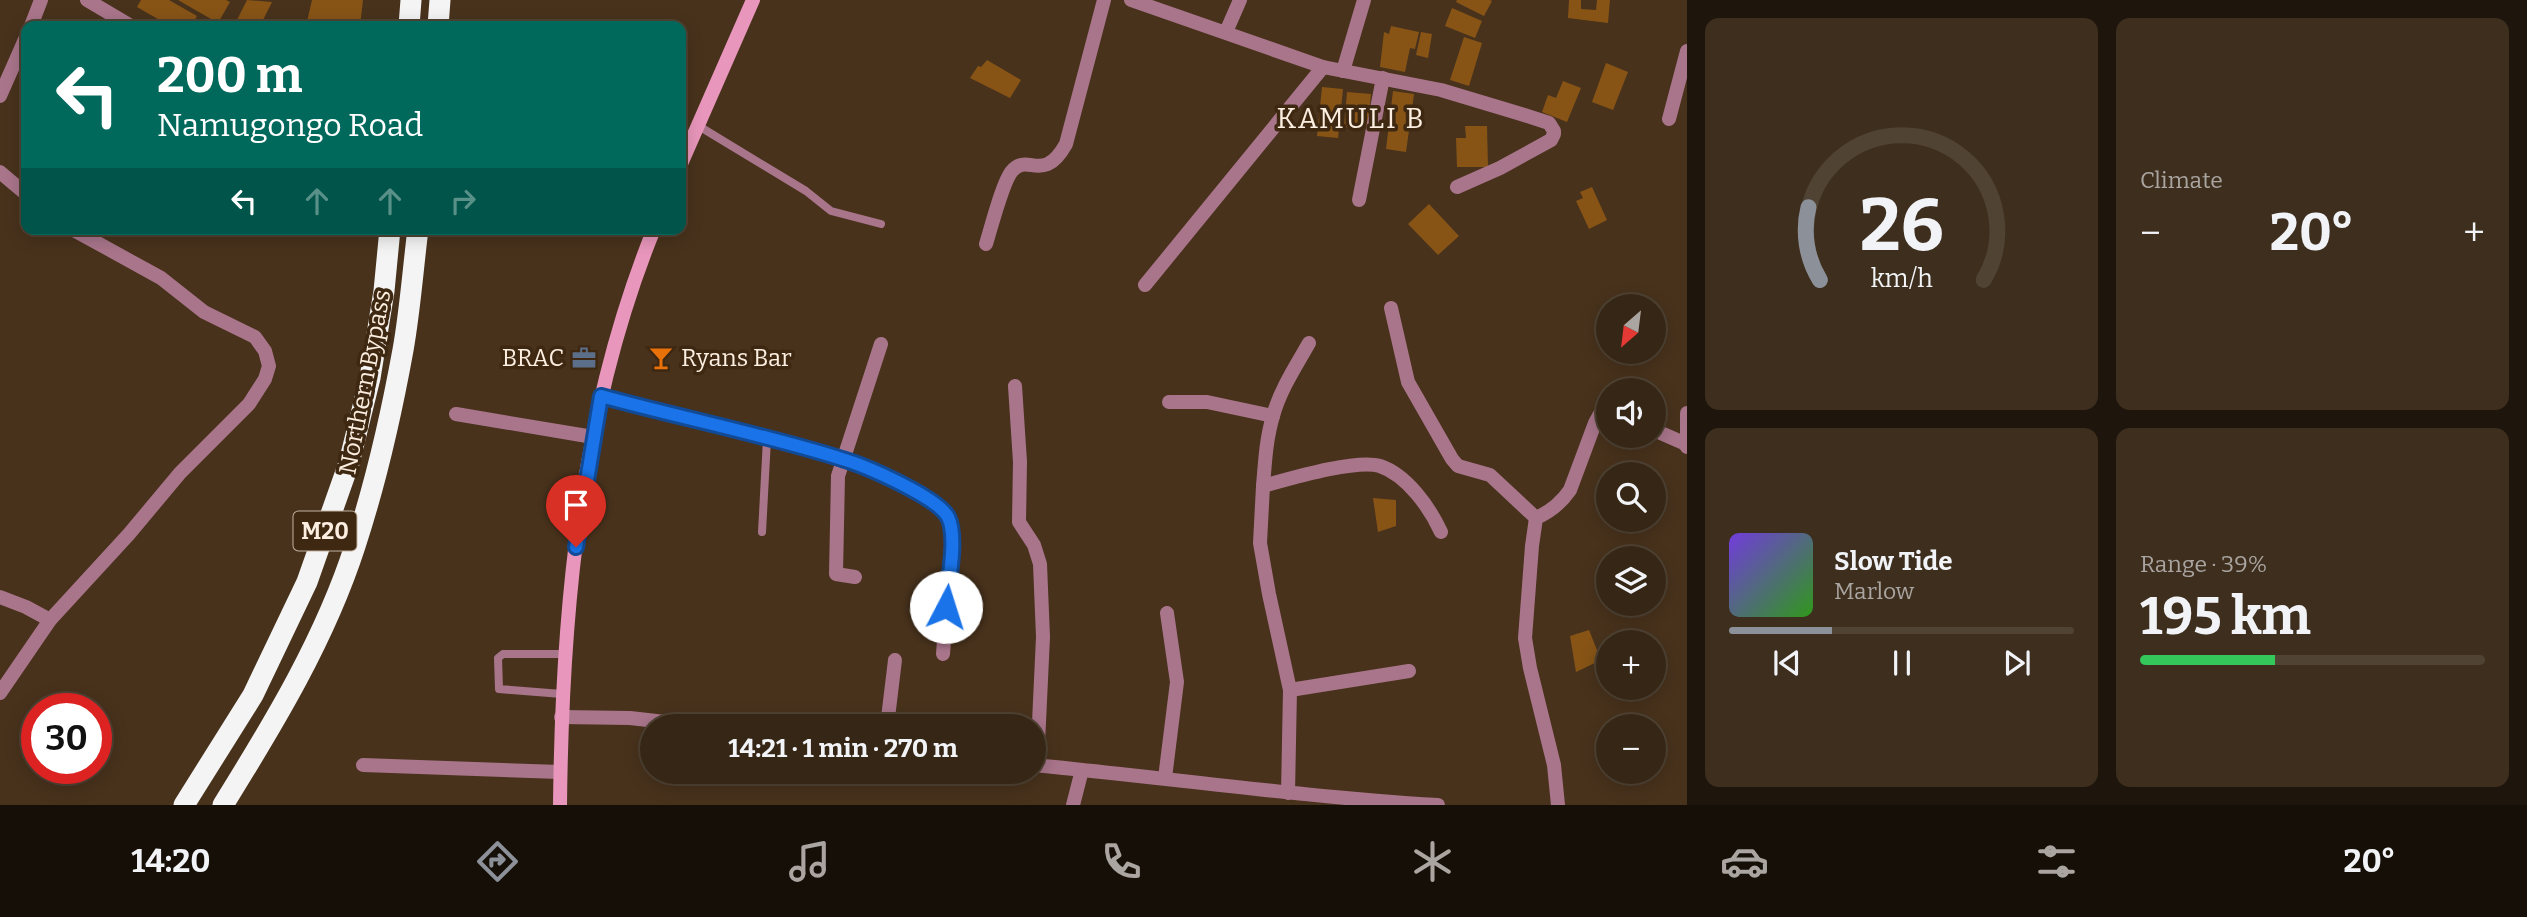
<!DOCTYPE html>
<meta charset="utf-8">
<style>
:root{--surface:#362615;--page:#3d2e1e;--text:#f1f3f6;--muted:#aaa5a0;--line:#504334;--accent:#8c9099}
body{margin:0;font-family:Bitter,serif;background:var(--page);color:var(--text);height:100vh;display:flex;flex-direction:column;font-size:26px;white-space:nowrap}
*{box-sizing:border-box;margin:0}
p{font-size:23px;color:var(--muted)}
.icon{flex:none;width:38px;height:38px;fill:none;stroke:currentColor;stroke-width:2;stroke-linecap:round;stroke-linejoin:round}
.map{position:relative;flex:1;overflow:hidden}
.panel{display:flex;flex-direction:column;gap:18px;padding:18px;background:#1e150c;width:840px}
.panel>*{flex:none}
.top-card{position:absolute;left:21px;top:21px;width:665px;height:214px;border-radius:14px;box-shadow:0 4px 18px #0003,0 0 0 2px var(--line);background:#00695c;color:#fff;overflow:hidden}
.needle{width:46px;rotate:208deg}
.tools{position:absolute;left:1596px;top:294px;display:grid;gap:14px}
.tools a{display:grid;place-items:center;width:70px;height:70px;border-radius:50%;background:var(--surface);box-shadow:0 4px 18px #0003,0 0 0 2px var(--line);font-size:35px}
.speed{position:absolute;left:21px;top:693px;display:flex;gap:14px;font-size:35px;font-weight:700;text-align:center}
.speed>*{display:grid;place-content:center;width:91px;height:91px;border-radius:50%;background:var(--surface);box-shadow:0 4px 18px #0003,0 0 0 2px var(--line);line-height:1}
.speed .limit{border:10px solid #d22;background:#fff;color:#111}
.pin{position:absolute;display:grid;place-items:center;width:60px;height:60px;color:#fff;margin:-72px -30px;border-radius:50% 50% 50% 0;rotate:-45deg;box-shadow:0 0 7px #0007}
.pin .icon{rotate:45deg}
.me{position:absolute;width:77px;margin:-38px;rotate:5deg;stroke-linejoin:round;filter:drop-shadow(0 0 5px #0008)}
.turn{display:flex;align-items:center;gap:24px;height:147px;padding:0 21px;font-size:32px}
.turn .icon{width:91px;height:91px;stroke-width:2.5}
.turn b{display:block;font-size:49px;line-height:60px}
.lanes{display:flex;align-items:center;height:66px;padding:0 21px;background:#0003;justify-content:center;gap:35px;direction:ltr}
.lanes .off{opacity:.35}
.big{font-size:52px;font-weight:700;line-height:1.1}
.panel .widget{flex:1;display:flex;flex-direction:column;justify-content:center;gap:10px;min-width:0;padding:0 24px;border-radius:14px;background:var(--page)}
.panel .dial{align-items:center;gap:0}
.dial svg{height:182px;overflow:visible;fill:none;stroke:var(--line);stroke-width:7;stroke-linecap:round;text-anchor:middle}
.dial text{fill:var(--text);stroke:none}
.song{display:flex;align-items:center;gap:21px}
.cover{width:84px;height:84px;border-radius:10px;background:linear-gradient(135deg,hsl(260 70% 55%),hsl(110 70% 35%))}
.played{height:7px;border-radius:4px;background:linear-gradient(90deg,var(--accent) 30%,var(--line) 30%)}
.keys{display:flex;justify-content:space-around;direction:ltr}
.heat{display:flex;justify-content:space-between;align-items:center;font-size:38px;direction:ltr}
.charge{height:10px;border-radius:5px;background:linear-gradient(90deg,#34c759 39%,var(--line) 0)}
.panel .tiles{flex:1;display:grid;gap:18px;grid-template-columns:repeat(2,1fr)}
.trip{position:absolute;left:640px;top:714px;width:406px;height:70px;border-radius:35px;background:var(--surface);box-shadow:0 4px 18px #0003,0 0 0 2px var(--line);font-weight:700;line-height:70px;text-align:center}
.tab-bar{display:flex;height:112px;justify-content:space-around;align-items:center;background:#160f08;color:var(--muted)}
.tab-bar .icon{width:49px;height:49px}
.tab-bar .selected{color:var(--accent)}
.tab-bar b{font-size:32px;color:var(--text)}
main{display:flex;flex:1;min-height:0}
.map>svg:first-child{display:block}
.building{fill:#875416}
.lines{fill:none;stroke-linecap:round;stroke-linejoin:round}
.service{stroke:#a9758b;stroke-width:8}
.minor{stroke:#a9758b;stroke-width:14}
.secondary{stroke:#e896bb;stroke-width:14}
.motorway{stroke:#f4f4f4;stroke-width:21}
.route-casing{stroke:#114b97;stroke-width:18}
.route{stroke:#1a73e8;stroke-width:12}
.labels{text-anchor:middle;stroke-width:7;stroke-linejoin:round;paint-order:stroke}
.shield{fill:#3e2811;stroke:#c3b3a2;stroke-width:2}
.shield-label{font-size:23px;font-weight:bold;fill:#fceee0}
.poi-label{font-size:24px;fill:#fceee0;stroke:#3e2811;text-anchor:end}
.street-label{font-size:24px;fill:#fceee0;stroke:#3e2811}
.quarter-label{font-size:28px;letter-spacing:2px;fill:#fceee0;stroke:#3e2811}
</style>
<main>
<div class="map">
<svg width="1687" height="805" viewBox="0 0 1687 805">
<rect width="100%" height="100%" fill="#48321c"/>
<g class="building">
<polygon points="141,0 169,0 197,16 191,26 170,26 137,7"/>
<polygon points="178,0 226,0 230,2 218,23"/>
<polygon points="247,0 272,2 260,26 244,26 236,22"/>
<polygon points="312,0 363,0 360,26 306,26"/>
<polygon points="1457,0 1490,0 1492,1 1484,16 1456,2"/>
<polygon points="1569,0 1581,0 1581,9 1596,10 1597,0 1610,0 1608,23 1568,18"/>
<polygon points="1452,8 1482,21 1475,38 1445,26"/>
<polygon points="1391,26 1419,32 1415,49 1410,48 1405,72 1380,67 1384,32 1389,34"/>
<polygon points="1421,32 1432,34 1428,58 1416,55"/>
<polygon points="1464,37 1482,43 1469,86 1450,80"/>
<polygon points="987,60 1021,80 1010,98 970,78 978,66 981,67"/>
<polygon points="1606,63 1628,72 1613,110 1592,102"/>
<polygon points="1563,81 1581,88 1567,122 1542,112 1548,95 1556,98"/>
<polygon points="1322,87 1343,89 1338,138 1317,136"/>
<polygon points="1393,91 1414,94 1406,152 1386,149"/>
<polygon points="1347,92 1371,94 1368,126 1357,125 1356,129 1344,127"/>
<polygon points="1465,126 1487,126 1488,167 1457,167 1456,138 1466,138"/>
<polygon points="1592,187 1607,220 1589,229 1576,201 1583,198 1580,192"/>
<polygon points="1429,204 1459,236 1438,255 1408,224"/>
<polygon points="1373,498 1396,500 1396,526 1378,532"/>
<polygon points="1589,630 1601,660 1576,672 1570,636"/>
</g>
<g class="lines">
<g class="service">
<polyline points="697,125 806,191 831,211 881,224"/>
<polyline points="762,532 767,439"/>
<polyline points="562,694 499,689 498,658 503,654 565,654"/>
</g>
<g class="minor">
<polyline points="87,0 131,26"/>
<polyline points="1131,0 1323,67 1441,90 1521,114 1549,123 1554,131 1554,134 1551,140 1500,168 1457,187"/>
<polyline points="31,26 41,0"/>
<polyline points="1226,32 1240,0"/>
<polyline points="1343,71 1364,0"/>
<polyline points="0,96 26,37"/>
<polyline points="1669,119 1687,51"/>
<polyline points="0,172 26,194"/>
<polyline points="1359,200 1383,78"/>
<path d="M986 244C991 228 1003 181 1012 171 1028 152 1043 185 1066 144L1104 0"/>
<polyline points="1145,285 1323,67"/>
<polyline points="1391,308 1408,382 1452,459 1458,466 1490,475 1536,518"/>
<polyline points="1015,386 1020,462 1019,522 1034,545 1040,564 1043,637 1037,765"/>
<polyline points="601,396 844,459 908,487 932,501 942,509 949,519 952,535 943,654"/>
<polyline points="1169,402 1207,402 1273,416"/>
<polyline points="1687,413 1687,447"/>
<polyline points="456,414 593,437"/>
<polyline points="1654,430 1686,444"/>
<path d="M1263 486C1265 463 1266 439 1273 416 1280 390 1296 366 1309 343"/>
<polyline points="855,577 836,574 838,476 881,344"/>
<polyline points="0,597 26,607 50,620"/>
<polyline points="1290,690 1409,671"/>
<polyline points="0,693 50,620 129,534 180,473 249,404 265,379 269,366 265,351 255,337 204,312 161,278 72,229"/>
<polyline points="561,717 630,718 700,726"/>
<polyline points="887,726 895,660"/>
<polyline points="363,765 560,772"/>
<path d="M1034 765C1169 778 1303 797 1438 805"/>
<polyline points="1165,778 1177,682 1167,613"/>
<path d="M1288 793 1290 690 1269 594 1260 543 1263 486C1289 479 1355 459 1380 466 1407 475 1430 508 1441 532"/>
<polyline points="1073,805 1082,770"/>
<path d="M1558 805 1554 765 1530 668 1525 638 1532 546 1536 518C1550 512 1561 503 1570 490L1595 423 1600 414 1608 413"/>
</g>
<g class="secondary">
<polyline points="681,164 753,0"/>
<path d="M560 805C562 610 580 411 654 229"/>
</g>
<g class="motorway">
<polyline points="409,26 411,0"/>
<polyline points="438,26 440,0"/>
<polyline points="184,805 253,695 307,582 349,463 370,378 384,291 390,229"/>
<path d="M223 805C274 723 325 639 355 546 376 482 391 416 403 350 410 311 413 269 418 229"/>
</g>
</g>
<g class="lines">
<g class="route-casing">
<path id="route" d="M576 547 601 396C681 418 763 434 842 459 866 466 937 497 948 517 958 537 948 584 946 607"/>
</g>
<use href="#route" class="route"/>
</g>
<defs>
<g id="office-bare" transform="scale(1.89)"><path d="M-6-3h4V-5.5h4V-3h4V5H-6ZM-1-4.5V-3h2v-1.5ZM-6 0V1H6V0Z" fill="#5c6f8a" stroke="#3e2811" stroke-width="2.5" paint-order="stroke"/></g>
<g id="bar-bare" transform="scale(1.89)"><path d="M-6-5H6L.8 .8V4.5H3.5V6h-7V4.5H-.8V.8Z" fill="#e8710a" stroke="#3e2811" stroke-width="2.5" paint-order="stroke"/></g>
</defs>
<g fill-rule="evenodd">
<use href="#office-bare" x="584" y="358"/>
<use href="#bar-bare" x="661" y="358"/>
</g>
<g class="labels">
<rect class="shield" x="293.5" y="511.5" width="63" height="39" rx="5"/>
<g class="shield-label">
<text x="325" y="539">M20</text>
</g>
<g class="poi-label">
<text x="564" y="366">BRAC</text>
<text x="681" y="366" text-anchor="start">Ryans Bar</text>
</g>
<g class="street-label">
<text transform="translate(365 382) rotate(-79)" y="8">Northern Bypass</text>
</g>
<g class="quarter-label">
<text x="1351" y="128">KAMULI B</text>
</g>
</g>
</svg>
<div class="tools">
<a><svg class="needle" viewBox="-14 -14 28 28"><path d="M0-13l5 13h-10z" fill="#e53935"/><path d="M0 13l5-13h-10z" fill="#aaa5a0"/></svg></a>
<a><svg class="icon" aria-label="sound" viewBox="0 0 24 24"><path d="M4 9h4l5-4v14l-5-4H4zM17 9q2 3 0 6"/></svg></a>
<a><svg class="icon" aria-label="search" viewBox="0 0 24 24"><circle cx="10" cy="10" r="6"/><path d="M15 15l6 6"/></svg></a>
<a><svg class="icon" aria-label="layers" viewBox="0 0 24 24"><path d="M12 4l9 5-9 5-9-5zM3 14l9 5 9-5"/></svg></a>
<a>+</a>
<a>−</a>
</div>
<div class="speed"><div class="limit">30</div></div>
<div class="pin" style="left:576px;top:547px;background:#d93025"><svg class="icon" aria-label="arrive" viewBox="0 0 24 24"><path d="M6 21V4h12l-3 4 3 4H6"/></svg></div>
<svg class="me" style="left:946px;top:607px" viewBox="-20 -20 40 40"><circle r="19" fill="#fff"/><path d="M0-13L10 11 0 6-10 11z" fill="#1a73e8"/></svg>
<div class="trip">14:21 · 1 min · 270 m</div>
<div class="top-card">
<div class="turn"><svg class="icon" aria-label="left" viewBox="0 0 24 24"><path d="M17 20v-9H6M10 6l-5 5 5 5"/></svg><div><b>200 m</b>Namugongo Road</div></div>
<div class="lanes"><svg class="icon" aria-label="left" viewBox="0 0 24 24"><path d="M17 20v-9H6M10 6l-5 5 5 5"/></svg><svg class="icon off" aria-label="ahead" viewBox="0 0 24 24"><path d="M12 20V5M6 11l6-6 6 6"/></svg><svg class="icon off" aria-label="ahead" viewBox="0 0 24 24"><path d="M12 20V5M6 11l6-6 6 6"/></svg><svg class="icon off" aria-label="right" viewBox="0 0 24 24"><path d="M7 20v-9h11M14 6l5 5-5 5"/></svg></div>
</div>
</div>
<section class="panel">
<div class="tiles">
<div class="widget dial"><svg viewBox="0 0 100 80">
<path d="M14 69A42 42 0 1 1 86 69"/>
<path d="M14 69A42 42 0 0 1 9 37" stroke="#8c9099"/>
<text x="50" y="56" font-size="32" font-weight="700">26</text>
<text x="50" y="72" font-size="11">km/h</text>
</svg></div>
<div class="widget"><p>Climate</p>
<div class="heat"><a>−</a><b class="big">20°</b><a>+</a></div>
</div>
<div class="widget">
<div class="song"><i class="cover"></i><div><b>Slow Tide</b><p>Marlow</p></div></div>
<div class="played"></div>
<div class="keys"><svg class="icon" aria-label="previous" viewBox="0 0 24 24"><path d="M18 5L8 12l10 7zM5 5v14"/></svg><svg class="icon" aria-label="pause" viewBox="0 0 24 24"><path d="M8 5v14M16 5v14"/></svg><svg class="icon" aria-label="next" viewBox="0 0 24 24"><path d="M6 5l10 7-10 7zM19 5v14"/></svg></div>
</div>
<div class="widget"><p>Range · 39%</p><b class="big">195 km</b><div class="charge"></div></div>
</div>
</section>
</main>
<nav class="tab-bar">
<b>14:20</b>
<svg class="icon selected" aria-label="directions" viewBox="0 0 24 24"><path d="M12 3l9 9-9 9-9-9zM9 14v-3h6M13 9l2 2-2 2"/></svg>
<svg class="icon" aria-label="music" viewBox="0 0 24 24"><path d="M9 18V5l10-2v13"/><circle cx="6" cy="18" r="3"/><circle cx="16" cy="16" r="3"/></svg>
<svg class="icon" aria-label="phone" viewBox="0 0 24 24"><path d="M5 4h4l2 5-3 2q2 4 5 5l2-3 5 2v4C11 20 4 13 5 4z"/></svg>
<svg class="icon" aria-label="climate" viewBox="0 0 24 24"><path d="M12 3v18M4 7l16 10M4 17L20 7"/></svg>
<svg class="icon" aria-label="car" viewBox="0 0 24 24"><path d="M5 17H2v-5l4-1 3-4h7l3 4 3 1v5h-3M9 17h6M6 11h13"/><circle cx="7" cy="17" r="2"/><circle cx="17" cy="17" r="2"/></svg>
<svg class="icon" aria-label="filters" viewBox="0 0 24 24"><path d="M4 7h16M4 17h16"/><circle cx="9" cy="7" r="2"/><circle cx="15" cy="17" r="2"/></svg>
<b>20°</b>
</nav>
